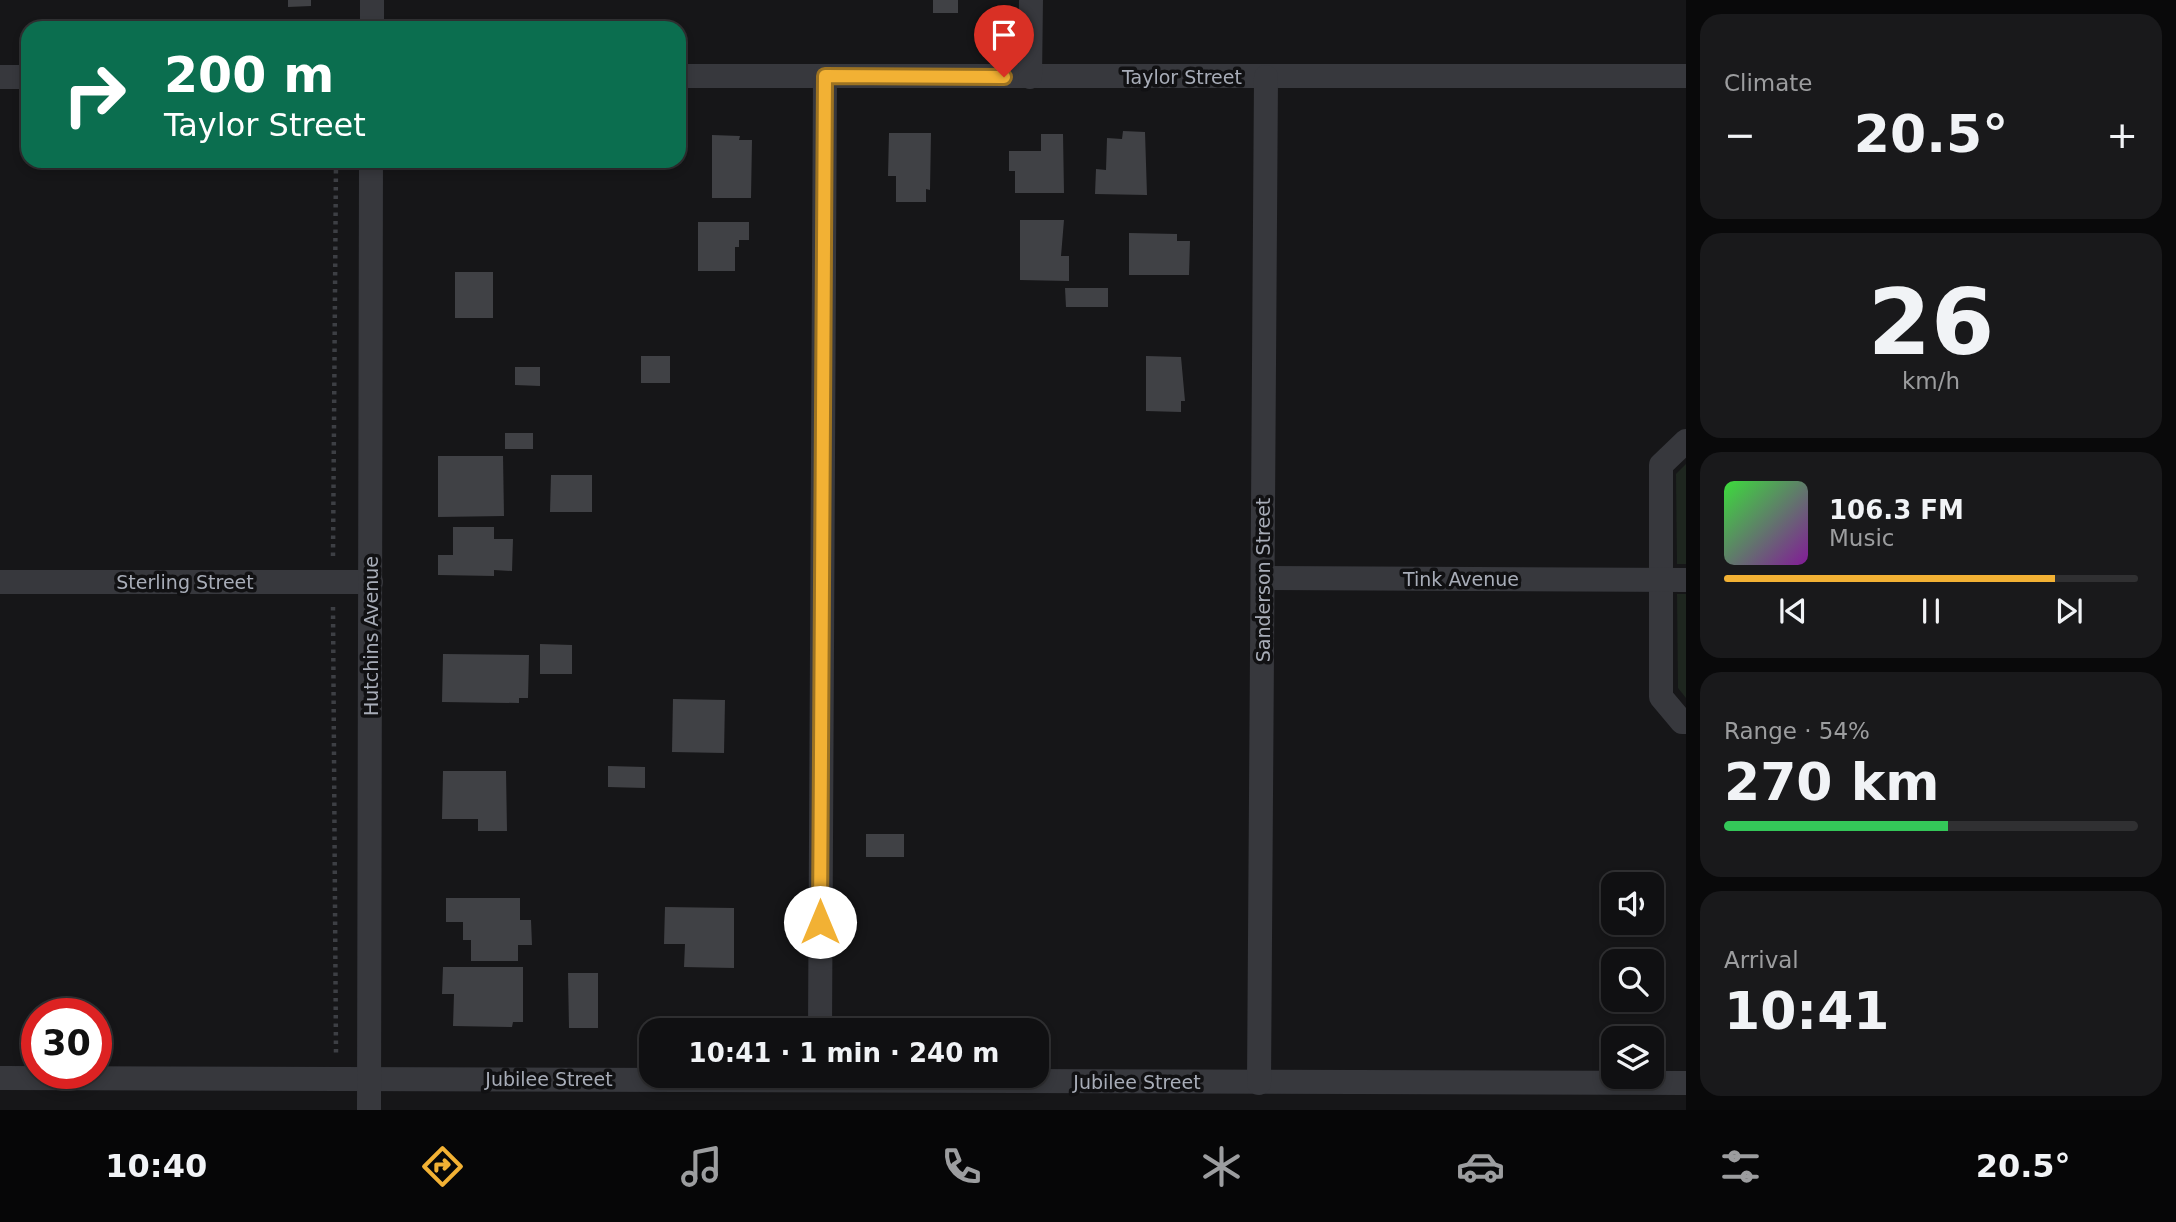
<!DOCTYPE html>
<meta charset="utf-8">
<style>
:root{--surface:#101012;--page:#19191b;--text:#f1f3f6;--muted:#9c9d9f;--line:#303032;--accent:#f2b134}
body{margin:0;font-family:"DejaVu Sans",sans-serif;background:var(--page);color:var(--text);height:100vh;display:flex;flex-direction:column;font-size:26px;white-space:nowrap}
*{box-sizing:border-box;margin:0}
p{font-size:23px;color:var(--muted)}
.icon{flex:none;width:38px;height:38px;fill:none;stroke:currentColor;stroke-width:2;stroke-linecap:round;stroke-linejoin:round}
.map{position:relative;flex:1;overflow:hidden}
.panel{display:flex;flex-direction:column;gap:14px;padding:14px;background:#09090a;width:490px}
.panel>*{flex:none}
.guide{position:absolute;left:21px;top:21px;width:665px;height:147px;border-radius:21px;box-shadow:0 4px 10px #0003,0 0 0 2px var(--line);background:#0b6e4f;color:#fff;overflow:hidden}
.buttons{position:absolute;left:1601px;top:872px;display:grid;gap:14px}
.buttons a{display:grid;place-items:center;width:63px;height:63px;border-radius:14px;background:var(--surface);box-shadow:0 4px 10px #0003,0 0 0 2px var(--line);font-size:35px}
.speed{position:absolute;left:21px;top:998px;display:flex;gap:14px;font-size:35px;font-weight:700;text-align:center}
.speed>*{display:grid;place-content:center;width:91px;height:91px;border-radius:50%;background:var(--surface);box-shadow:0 4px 10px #0003,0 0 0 2px var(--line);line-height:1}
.speed .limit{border:10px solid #d22;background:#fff;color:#111}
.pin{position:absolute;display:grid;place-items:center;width:60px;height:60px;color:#fff;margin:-72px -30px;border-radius:50% 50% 50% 0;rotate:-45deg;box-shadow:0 0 7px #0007}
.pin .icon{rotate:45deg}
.me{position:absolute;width:77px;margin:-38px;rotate:0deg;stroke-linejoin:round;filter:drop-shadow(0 0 5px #0008)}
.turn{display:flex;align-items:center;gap:24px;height:147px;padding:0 28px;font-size:32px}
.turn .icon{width:91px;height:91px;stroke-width:2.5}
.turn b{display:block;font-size:49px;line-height:60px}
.big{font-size:52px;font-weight:600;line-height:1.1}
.panel .widget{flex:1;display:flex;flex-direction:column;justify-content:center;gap:10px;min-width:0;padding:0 24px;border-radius:21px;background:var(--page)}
.panel .dial{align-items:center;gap:0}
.dial b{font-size:91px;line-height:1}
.song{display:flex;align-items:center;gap:21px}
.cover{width:84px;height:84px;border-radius:10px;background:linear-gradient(135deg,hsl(120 70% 55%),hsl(290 70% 35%))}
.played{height:7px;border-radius:4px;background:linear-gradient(90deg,var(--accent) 80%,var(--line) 80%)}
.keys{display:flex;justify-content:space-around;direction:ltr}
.heat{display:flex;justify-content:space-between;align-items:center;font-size:38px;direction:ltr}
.charge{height:10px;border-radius:5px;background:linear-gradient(90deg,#34c759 54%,var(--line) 0)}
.trip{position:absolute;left:639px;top:1018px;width:410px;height:70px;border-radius:21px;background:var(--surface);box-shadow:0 4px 10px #0003,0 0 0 2px var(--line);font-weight:600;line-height:70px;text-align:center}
.menu{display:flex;height:112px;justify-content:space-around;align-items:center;background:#060607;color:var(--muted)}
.menu .icon{width:49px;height:49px}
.menu .on{color:var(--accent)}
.menu b{font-size:32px;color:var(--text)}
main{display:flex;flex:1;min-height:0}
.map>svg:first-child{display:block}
.green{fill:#1e261f}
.building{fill:#404145}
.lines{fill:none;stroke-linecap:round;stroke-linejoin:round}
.path{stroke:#3d3f44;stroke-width:4.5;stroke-dasharray:3.5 5;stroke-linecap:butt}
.minor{stroke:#37383d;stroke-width:24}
.route-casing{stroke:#9d7322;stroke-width:18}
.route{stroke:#f2b134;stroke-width:12}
.labels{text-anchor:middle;stroke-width:7;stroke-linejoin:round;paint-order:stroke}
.street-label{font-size:19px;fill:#a8adb8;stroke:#111113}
</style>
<main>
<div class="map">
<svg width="1686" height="1110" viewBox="0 0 1686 1110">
<rect width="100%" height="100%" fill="#161618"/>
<g class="green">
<polygon points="1686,464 1686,564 1677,564 1676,474"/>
<polygon points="1677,594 1686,594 1686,698 1678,688"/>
</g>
<g class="building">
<polygon points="288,0 311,0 311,6 288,7"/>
<rect x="933" y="0" width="25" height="13"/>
<polygon points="1123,131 1145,132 1147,195 1095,194 1096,169 1106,170 1107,138 1122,139"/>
<polygon points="889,133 931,133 930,190 926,189 926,202 896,202 896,176 888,176"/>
<polygon points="1041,134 1063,134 1064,193 1015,193 1015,171 1009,171 1009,151 1041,151"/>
<polygon points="712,135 740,136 739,140 752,140 751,198 712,198"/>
<polygon points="1020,220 1064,220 1061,256 1069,256 1069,281 1020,280"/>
<polygon points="698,222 749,222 749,240 739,240 739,247 735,247 735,271 698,271"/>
<polygon points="1129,233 1177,234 1177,241 1190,241 1189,275 1129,275"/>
<rect x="455" y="272" width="38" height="46"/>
<polygon points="1065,288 1108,288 1108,307 1066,307"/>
<rect x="641" y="356" width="29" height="27"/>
<polygon points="1146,356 1181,357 1185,401 1181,401 1181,412 1146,411"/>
<polygon points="515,367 540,367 540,386 515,385"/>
<rect x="505" y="433" width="28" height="16"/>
<polygon points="438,456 503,456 504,516 438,517"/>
<polygon points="551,475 592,475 592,512 550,512"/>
<polygon points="453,527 494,527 494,539 513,539 512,571 494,570 494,576 438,575 438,555 453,555"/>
<polygon points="540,644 572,645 572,674 540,674"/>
<polygon points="443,654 529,655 528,698 519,698 519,703 442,702"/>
<polygon points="673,699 725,700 724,753 672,752"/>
<polygon points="608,766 645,767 645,788 608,787"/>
<polygon points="443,771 506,771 507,831 478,831 478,819 442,819"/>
<rect x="866" y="834" width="38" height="23"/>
<polygon points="446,898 520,898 520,920 531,920 532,945 518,945 518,961 471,961 471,940 463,940 463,922 446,922"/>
<polygon points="665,907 734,908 734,968 684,967 685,944 664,944"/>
<polygon points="443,967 523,967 523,1022 513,1022 512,1027 453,1026 454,994 442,994"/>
<polygon points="568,973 598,973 598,1028 569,1028"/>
</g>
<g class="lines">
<g class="path">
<polyline points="333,556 336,161"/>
<polyline points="333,607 336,1053"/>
</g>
<g class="minor">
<polyline points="372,28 372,0"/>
<polyline points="679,76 1686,76"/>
<polyline points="0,77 28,77"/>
<polyline points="1030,77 1031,0"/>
<polyline points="1686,441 1661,465 1661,697 1682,722 1686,722"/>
<polyline points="1263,578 1686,580"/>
<polyline points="0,582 371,582"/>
<polyline points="820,1031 825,76"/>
<polyline points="0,1078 1686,1083"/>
<polyline points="1259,1083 1266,77"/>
<polyline points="369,1110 371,161"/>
</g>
</g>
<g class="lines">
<g class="route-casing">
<polyline id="route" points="820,922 825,76 1004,77"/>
</g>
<use href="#route" class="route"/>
</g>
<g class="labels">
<g class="street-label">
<text x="1182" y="84">Taylor Street</text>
<text x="1461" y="586">Tink Avenue</text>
<text transform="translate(1263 580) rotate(-90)" y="7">Sanderson Street</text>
<text x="185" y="589">Sterling Street</text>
<text transform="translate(371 636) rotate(-90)" y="7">Hutchins Avenue</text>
<text x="549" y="1086">Jubilee Street</text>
<text x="1137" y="1089">Jubilee Street</text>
</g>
</g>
</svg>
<div class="buttons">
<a><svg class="icon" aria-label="sound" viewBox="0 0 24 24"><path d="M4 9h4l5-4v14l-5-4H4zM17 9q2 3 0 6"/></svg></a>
<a><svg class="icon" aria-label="search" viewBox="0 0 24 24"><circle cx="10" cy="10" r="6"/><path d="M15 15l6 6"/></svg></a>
<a><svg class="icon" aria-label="layers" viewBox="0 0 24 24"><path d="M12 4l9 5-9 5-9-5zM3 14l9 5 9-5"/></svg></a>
</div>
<div class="speed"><div class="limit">30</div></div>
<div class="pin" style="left:1004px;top:77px;background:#d93025"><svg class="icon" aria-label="arrive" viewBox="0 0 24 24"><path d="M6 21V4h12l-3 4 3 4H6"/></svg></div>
<svg class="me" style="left:820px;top:922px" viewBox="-20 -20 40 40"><circle r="19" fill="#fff"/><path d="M0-13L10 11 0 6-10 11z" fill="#f2b134"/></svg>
<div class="trip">10:41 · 1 min · 240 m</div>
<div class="guide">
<div class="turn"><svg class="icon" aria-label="right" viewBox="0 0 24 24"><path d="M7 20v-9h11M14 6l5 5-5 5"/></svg><div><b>200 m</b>Taylor Street</div></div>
</div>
</div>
<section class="panel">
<div class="widget"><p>Climate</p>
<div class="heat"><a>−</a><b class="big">20.5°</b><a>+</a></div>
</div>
<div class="widget dial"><b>26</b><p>km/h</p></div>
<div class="widget">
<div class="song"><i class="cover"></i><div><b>106.3 FM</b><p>Music</p></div></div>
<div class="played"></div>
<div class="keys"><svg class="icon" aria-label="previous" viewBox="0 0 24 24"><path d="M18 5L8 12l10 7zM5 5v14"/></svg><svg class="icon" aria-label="pause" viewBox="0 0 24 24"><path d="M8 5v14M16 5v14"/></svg><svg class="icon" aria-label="next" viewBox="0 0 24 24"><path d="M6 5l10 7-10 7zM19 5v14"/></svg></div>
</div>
<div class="widget"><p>Range · 54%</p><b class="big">270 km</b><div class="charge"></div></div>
<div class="widget"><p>Arrival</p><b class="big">10:41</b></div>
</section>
</main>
<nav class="menu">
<b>10:40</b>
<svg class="icon on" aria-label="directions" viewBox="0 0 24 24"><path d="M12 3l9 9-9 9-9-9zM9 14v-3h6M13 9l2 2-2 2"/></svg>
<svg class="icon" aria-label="music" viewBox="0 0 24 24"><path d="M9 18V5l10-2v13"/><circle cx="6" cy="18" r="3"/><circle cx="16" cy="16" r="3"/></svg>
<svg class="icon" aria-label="phone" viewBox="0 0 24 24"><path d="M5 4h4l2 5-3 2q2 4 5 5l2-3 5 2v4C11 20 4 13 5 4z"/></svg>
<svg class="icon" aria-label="climate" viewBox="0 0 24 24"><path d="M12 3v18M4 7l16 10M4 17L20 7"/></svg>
<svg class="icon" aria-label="car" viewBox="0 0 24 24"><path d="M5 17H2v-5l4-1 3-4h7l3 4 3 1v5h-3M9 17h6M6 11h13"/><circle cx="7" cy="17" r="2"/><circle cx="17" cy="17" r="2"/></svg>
<svg class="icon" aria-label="filters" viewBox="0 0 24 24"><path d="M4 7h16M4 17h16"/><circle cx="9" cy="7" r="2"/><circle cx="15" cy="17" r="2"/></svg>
<b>20.5°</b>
</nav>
